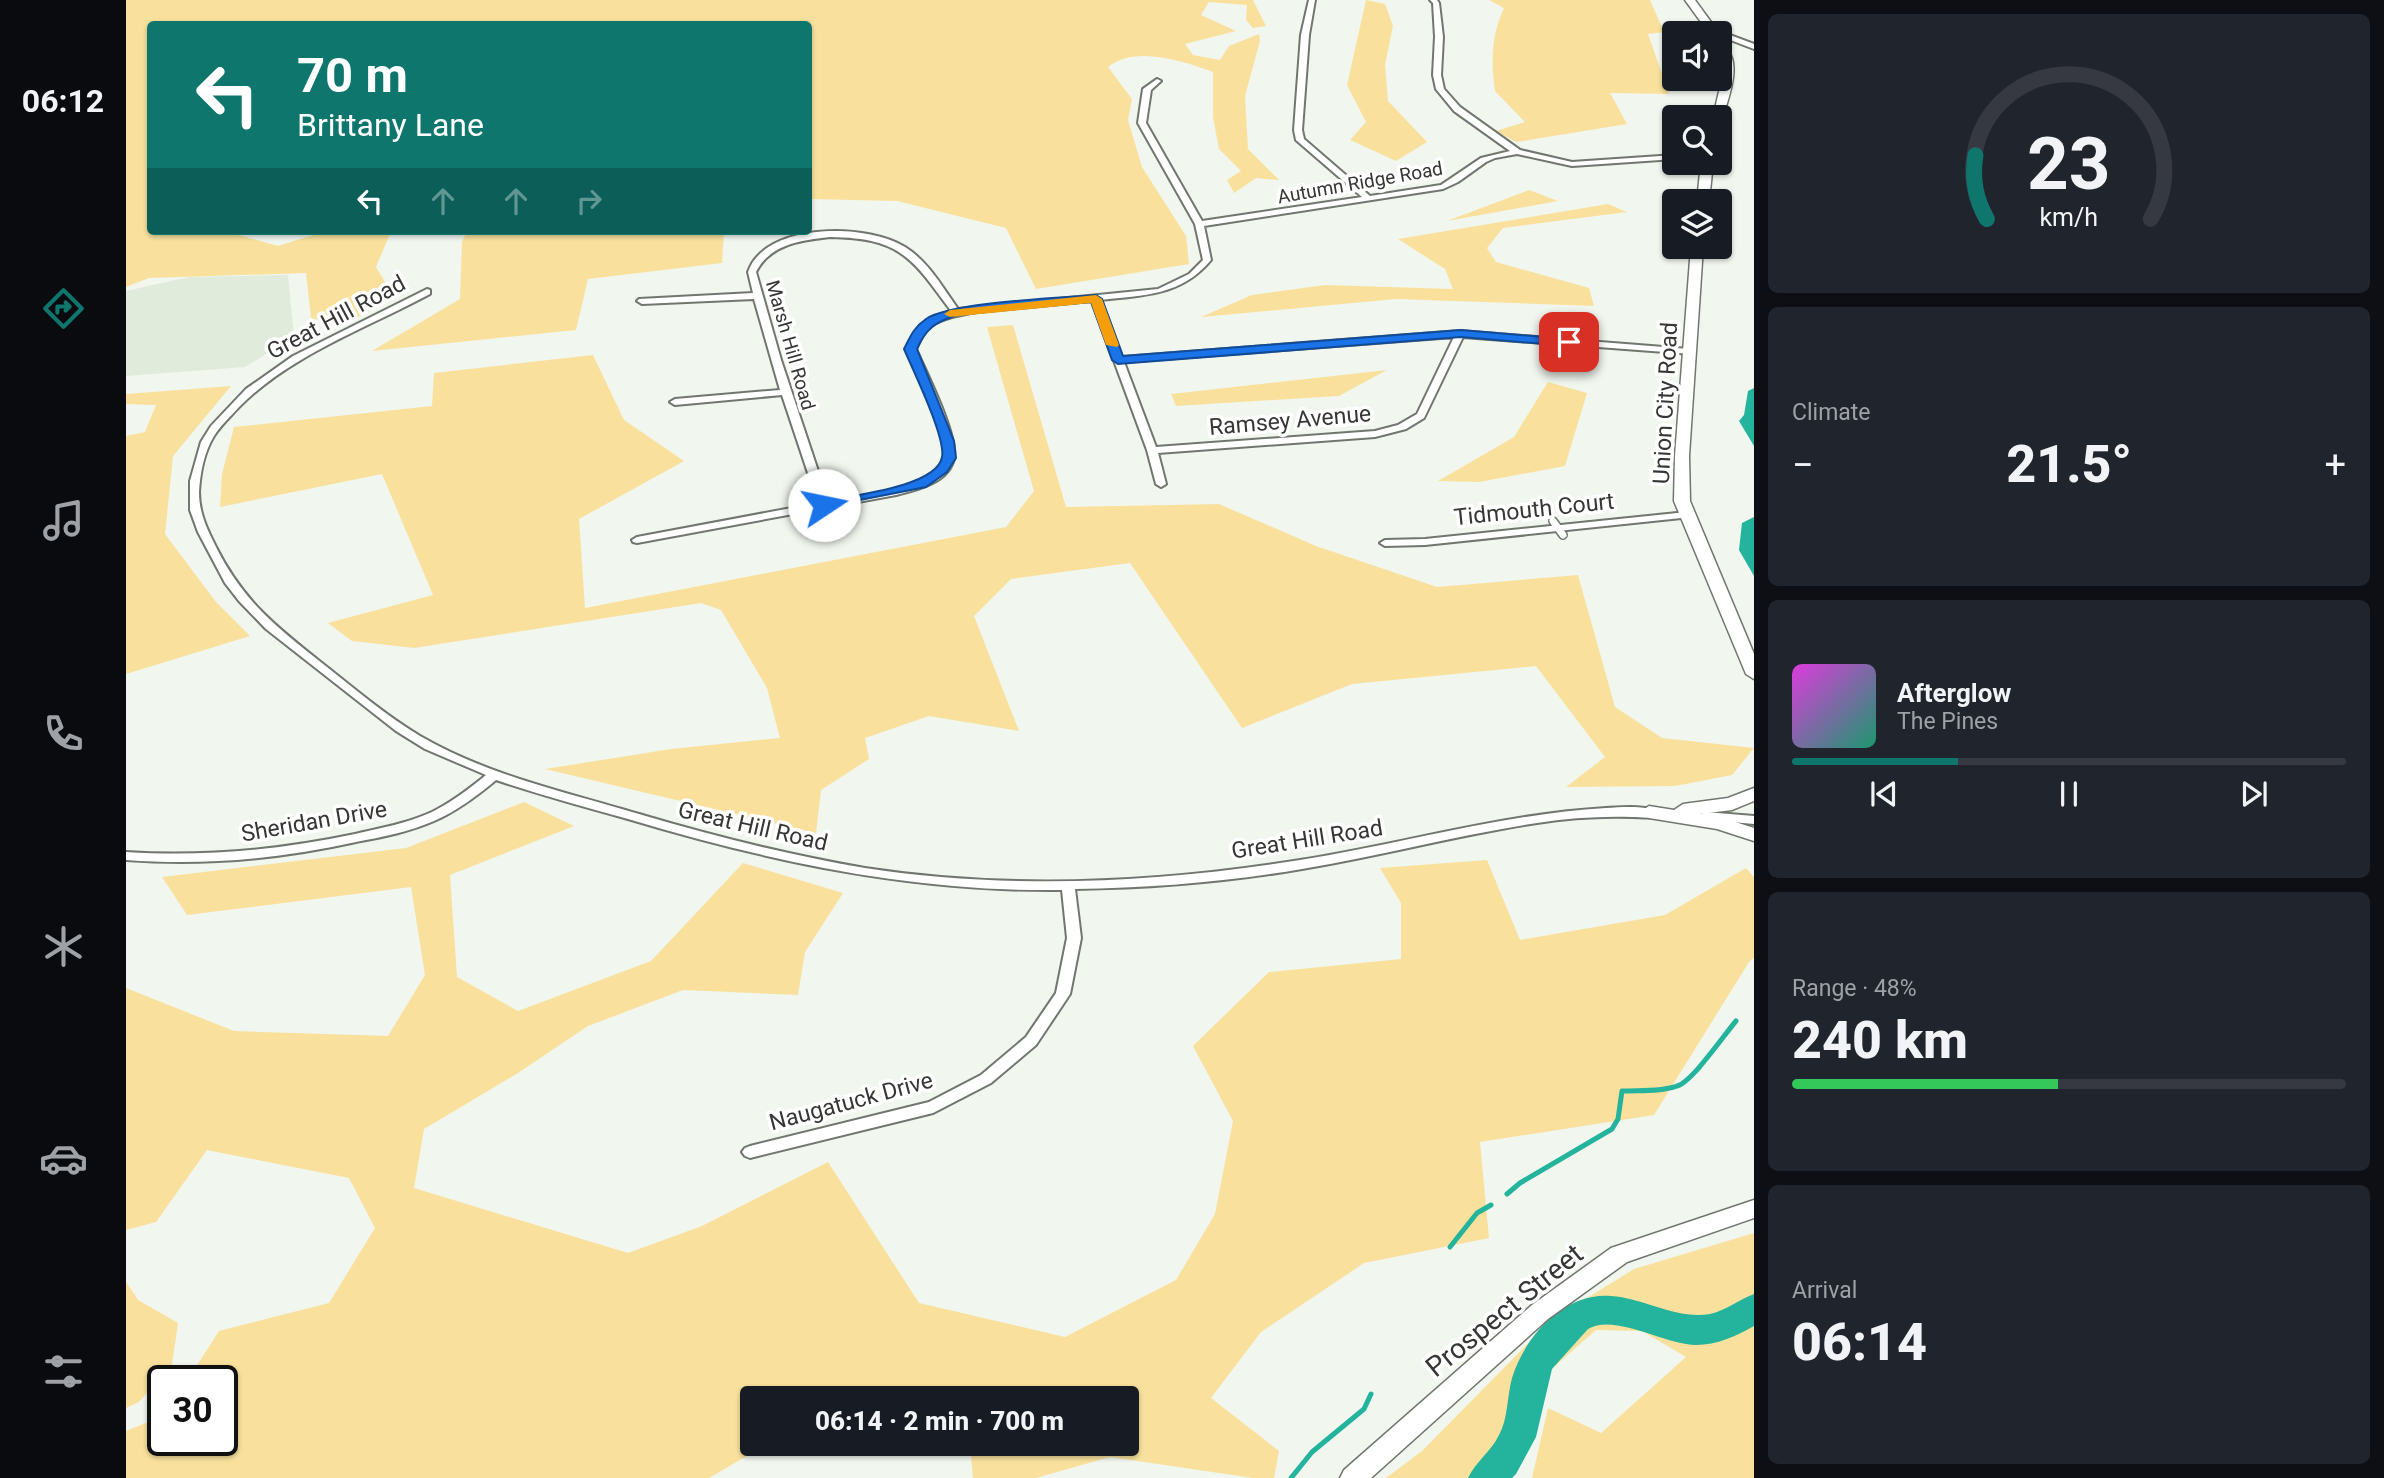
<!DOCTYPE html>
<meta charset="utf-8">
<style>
:root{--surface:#171b24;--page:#20242c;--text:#f1f3f6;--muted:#9ea1a6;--line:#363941;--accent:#0f766e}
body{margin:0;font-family:Roboto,sans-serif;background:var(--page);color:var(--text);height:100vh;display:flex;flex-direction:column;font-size:26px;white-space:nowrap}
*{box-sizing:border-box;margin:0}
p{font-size:23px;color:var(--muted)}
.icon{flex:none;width:38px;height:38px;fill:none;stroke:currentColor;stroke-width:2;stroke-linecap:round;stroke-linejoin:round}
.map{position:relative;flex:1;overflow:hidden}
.details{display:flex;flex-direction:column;gap:14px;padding:14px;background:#0d0f14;width:630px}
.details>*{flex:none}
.guide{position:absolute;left:21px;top:21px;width:665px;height:214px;border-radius:7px;box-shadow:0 2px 5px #0004;background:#0f766e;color:#fff;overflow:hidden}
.fabs{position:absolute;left:1536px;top:21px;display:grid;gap:14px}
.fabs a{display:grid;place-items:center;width:70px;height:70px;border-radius:7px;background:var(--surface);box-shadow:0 2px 5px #0004;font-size:35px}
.speed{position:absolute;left:21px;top:1365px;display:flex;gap:14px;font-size:35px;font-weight:700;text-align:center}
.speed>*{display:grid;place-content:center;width:91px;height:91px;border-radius:50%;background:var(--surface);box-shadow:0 2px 5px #0004;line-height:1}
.speed .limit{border:4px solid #111;border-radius:10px;background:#fff;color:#111}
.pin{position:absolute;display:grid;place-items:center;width:60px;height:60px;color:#fff;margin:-30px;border-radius:14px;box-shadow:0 4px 10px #0006}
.me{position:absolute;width:77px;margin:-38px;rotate:79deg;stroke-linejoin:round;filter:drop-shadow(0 0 5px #0008)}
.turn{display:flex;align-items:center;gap:24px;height:147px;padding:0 35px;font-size:32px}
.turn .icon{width:91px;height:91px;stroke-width:2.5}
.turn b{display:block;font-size:49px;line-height:60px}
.lanes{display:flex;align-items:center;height:66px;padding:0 35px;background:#0003;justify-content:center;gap:35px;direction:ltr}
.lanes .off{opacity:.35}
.big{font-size:52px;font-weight:800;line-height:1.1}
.details .tile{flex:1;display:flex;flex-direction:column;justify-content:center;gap:10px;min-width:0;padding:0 24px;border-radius:10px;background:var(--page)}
.details .dial{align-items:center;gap:0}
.dial svg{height:182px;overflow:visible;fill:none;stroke:var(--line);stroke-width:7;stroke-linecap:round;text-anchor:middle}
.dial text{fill:var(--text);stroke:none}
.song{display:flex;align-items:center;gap:21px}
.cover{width:84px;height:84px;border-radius:10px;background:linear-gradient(135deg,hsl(300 70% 55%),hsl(160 70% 35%))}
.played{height:7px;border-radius:4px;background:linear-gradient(90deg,var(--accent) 30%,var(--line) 30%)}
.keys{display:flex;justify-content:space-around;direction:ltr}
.heat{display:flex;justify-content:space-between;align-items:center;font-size:38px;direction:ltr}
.charge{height:10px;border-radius:5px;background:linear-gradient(90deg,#34c759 48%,var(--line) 0)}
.trip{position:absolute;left:614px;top:1386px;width:399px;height:70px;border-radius:7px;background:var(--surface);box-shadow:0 2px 5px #0004;font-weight:800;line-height:70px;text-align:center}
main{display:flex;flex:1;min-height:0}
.menu{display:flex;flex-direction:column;width:126px;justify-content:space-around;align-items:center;background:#090b0e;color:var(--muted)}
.menu .icon{width:49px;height:49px}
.menu .current{color:var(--accent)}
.menu b{font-size:32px;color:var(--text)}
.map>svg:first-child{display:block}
.built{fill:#e1ebdc}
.green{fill:#f9e19d}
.water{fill:#24b39c}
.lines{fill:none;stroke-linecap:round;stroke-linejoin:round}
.stream{stroke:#24b39c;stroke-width:5}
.river{fill:#24b39c;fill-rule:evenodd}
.pedestrian-casing{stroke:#71766f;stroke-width:10}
.minor-casing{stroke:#71766f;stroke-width:4}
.secondary-casing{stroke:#71766f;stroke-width:3}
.pedestrian{stroke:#fff;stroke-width:7}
.minor{fill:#fff;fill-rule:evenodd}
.secondary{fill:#fff;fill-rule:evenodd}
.route{fill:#1a73e8;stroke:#114b97;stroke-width:2}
.slow{fill:#f59e0b}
.labels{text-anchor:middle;stroke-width:7;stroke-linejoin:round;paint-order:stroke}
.far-street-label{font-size:19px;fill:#353734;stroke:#fff}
.street-label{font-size:23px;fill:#353734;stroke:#fff}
.near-street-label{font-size:28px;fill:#353734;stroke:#fff}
</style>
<main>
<nav class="menu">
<b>06:12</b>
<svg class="icon current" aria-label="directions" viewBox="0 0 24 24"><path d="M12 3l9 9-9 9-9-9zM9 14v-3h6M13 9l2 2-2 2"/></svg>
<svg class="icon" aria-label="music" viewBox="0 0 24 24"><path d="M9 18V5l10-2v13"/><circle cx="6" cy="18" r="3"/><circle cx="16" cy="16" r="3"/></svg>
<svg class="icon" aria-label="phone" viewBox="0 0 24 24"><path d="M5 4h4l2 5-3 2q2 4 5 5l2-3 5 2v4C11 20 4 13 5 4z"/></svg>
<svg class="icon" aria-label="climate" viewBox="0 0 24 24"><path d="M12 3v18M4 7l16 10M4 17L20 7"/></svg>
<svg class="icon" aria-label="car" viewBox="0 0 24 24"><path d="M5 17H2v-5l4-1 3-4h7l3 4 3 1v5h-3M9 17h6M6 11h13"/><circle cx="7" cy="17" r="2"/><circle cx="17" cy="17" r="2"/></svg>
<svg class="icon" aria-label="filters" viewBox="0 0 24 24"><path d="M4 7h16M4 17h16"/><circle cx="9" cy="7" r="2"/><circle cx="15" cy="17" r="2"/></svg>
</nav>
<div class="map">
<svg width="1628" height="1478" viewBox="0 0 1628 1478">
<rect width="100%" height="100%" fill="#f1f6ee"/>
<polygon class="built" points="162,275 168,337 119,367 0,376 0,291 63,277"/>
<g class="green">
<path d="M0 0H1127L1140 26 1127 28 1120 20 1121 5 1083 2 1075 15 1110 31 1059 44 1067 55 1094 60 1103 46 1133 34 1134 41 1119 96 1122 149 1153 180 1130 178 1108 193 1101 180 1115 171 1093 149 1087 117V72C1057 61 1009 45 982 67L1006 99 1002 120 1016 167 1060 236 1063 264 910 289 880 228 771 201 683 199 682 24H24V231H108L109 234 152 246 200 231H257L264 234 250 267 268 297 218 325 185 318 180 273 23 278 0 287Z"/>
<polygon points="1240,0 1259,4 1267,26 1259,65 1262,101 1301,142 1270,161 1224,140 1240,122 1221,85"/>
<path d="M1363 0H1524L1538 32 1522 34 1543 94 1484 93 1501 124 1390 142 1370 131 1399 122 1369 91C1365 62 1365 36 1378 8Z"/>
<polygon points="1403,190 1432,201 1321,221"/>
<polygon points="1482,204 1501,212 1377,228 1361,248 1370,262 1463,288 1468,306 1270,299 1075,317 1126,295 1199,285 1327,289 1319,269 1272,239"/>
<polygon points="341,231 598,231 596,263 462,279 450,330 246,351 334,299 336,242"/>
<polygon points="887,325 940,507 1093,504 1190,546 1311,587 1452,575 1489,707 1536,738 1628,748 1606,775 1549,786 1440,787 1479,757 1410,666 1226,684 1116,728 1004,563 885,579 848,616 893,731 803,716 739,738 743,759 695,790 690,833 419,769 545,749 654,738 641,688 595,610 575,603 288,648 226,641 202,623 307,595 256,474 94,507 96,474 108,427 306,406 308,373 467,355 498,420 558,461 453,519 459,608 880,527 908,491 861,327"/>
<polygon points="1261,370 1213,396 1050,406 1045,394"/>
<polygon points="1422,382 1461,393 1439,466 1353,482 1312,481 1388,437"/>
<polygon points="105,386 47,456 39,534 90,602 124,636 0,674 0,436 19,432 30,405 0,404 0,394"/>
<polygon points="398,802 448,826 324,875 331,977 392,1011 525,961 617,863 717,893 679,952 672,995 557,990 462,1026 392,1073 298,1129 288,1188 502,1253 576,1226 702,1162 793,1303 939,1337 1050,1280 1089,1214 1107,1121 1067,1046 1143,972 1275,959 1275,903 1254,868 1361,860 1394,940 1539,915 1620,868 1628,877 1628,958 1623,962 1528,1115 1354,1142 1363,1238 1238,1263 1135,1332 1085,1398 1153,1451 1148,1478 1127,1478 984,1457 910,1478 847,1478 844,1444 1001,1444 1001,1398 840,1398 839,1396 830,1398 626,1398 626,1444 660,1444 626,1453 583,1478 0,1478 0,1431 37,1416 37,1440 96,1440 96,1381 61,1381 93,1331 203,1303 249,1228 223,1178 81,1150 30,1222 0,1230 0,988 108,1031 262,1036 299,975 285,887 61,915 36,877 280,848"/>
<polygon points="1628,1233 1628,1478 1406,1478 1422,1408 1475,1433 1560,1357 1516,1331 1470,1330 1421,1373 1371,1478 1260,1478 1296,1451 1424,1321 1508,1269"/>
<polygon points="0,1282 12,1300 52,1323 46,1364 13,1402 0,1408"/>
</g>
<g class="water">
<polygon points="1628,388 1628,446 1613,421 1618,415 1622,391"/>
<polygon points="1628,517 1628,576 1613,550 1616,523"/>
</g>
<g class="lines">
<g class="stream">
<path d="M1381 1194 1394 1183 1486 1129 1492 1119 1496 1091C1513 1090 1535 1092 1551 1086 1566 1082 1598 1035 1610 1021"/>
<polyline points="1324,1247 1351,1213 1365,1205"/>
<polyline points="1165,1478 1186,1452 1238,1409 1245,1394"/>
</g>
<path class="river" d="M1628 1294V1326C1610 1336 1591 1345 1570 1345 1539 1345 1489 1313 1462 1329L1426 1369 1410 1437 1390 1474 1386 1478H1342C1350 1461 1365 1452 1373 1435 1382 1419 1381 1396 1386 1378 1399 1336 1438 1292 1485 1296 1518 1298 1551 1320 1584 1314 1599 1311 1614 1299 1628 1294Z"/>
<g class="pedestrian-casing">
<polyline id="pedestrian" points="1427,521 1437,535"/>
</g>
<g class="minor-casing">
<g id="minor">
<path d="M1183 0H1189L1183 35 1176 130 1178 139 1244 196 1315 185 1355 158 1384 151 1328 111 1310 89 1307 75 1309 37 1307 3 1304 0H1311L1313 3 1317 37 1315 75 1318 89 1334 107 1394 150 1446 162 1549 155V159L1446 166 1391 154 1369 158 1360 162 1332 182 1317 189 1078 226 1085 260C1055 296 1018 295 975 300L996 357 1334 331 1563 349 1566 350V354L1337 337 1298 418 1280 429 1249 437 1032 453 1040 484 1035 487 1030 484 1021 450 966 301C931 304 829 308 805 326 797 332 794 341 790 349 800 372 832 435 828 458 823 483 790 490 770 495L511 543 507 542 506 540 511 537 692 503 656 395 549 405 544 402 549 399 654 390 628 299 516 304 511 301 513 299 627 293 622 272C624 267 626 262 630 258 659 223 743 225 779 247 802 261 817 288 832 309L1032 289 1063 274 1077 260 1069 224 1012 123 1017 89 1031 79 1035 81 1025 90 1020 123 1076 221 1236 197 1170 140 1168 130 1175 35ZM704 237C775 238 786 258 825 311 802 318 791 328 780 349 791 373 821 431 818 456 814 489 729 497 702 501L655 360 630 272C644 244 676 240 704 237ZM1328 337 1291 414 1272 425 1249 431 1030 447 998 362Z"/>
<polygon points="1584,29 1588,29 1628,44 1628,49 1594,36 1594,33 1584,31"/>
<path d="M301 289 304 290V294C239 329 166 354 113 407 105 416 94 426 88 436 78 452 74 474 73 492 73 513 81 529 90 547 118 603 153 629 201 667 231 691 261 716 294 736 361 775 439 792 513 814 587 836 663 855 739 868 882 890 1032 883 1174 860 1276 844 1376 814 1480 808 1498 807 1522 805 1536 813 1529 820 1516 817 1506 817 1475 816 1442 818 1411 823 1332 835 1255 856 1176 869 1101 882 1025 888 949 889L955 938 944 994 910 1045 865 1083 807 1113 624 1158 619 1156 616 1152 619 1148 624 1146 803 1102 855 1075 900 1037 930 993 941 938 936 890C785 892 646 862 502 819 458 807 414 795 370 780 351 796 331 811 308 821 283 832 256 837 230 842 154 859 78 866 0 860V852C78 857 153 850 229 834 255 828 282 823 306 812 326 802 343 789 360 775L299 749 270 731 140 629 113 601 99 583 72 532 64 510V481L75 442 85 426 120 389 167 356Z"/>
<polygon points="1561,512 1566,515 1565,517 1299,545 1259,546 1254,543 1259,540 1299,539"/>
<polygon points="1579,812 1628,816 1628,824 1574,819 1573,816"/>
</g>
</g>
<g class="secondary-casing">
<g id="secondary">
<polygon points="1559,0 1569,0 1593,33 1583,33"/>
<path d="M1594 43C1619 58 1603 95 1597 117L1594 120V117H1587L1599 66 1594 57Z"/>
<polygon points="1575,163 1587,163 1583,201 1571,201"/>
<polygon points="1565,247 1577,247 1563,456 1564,501 1628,654 1628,679 1620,674 1548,501 1549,456"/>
<polygon points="1628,788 1628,801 1606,810 1574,814 1594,817 1628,828 1628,841 1591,829 1523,818 1514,812 1523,806 1548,810 1557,804 1602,798"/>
<polygon points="1628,1200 1628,1218 1501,1262 1422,1319 1245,1478 1214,1478 1218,1470 1406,1305 1485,1248"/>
</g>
</g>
<use href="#pedestrian" class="pedestrian"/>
<use href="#minor" class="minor"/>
<use href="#secondary" class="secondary"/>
</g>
<path class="route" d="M970 295 976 299 997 356 1335 330 1443 339 1449 342 1443 346 1335 337 992 364 986 360 965 302 831 315C810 322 800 328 791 349L828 441 830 458 821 472 800 487 693 508V502C719 496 811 488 816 457 820 438 787 370 778 349 784 337 788 327 800 319 824 302 935 298 970 295Z"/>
<polygon class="slow" points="970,295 976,299 993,345 991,347 980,345 965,303 824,317 818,314 824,310"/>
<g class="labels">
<g class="far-street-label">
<text transform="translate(1234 182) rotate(-10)" y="7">Autumn Ridge Road</text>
<text transform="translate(665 345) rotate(74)" y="7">Marsh Hill Road</text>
</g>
<g class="street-label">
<text transform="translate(210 317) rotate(-28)" y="8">Great Hill Road</text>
<text transform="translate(1539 403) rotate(-87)" y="8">Union City Road</text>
<text transform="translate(1164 420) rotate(-5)" y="8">Ramsey Avenue</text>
<text transform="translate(1408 509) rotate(-6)" y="8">Tidmouth Court</text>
<text transform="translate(188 821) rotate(-10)" y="8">Sheridan Drive</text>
<text transform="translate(627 826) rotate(13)" y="8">Great Hill Road</text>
<text transform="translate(1181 839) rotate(-9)" y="8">Great Hill Road</text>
<text transform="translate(725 1101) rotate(-15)" y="8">Naugatuck Drive</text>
</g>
<g class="near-street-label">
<text transform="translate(1378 1310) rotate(-39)" y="10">Prospect Street</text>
</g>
</g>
</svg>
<div class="fabs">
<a><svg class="icon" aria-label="sound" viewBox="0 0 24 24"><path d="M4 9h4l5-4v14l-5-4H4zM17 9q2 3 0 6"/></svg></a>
<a><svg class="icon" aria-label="search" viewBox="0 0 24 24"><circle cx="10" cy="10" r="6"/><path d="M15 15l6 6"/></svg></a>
<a><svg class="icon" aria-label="layers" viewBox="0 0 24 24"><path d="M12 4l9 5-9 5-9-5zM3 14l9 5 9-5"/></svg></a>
</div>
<div class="speed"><div class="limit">30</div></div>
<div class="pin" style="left:1443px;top:342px;background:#d93025"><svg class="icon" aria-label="arrive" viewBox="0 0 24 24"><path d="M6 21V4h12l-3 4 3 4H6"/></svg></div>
<svg class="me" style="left:698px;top:505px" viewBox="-20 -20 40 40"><circle r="19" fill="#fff"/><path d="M0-13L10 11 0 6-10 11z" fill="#1a73e8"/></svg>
<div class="trip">06:14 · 2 min · 700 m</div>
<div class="guide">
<div class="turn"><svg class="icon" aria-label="left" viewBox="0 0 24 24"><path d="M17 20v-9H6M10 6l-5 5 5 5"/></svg><div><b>70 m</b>Brittany Lane</div></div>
<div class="lanes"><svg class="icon" aria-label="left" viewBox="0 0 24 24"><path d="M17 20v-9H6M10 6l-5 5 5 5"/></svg><svg class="icon off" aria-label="ahead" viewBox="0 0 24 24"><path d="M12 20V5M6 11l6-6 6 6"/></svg><svg class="icon off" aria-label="ahead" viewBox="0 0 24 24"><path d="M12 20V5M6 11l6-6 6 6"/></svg><svg class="icon off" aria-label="right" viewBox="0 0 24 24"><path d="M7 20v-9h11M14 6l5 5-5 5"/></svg></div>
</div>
</div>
<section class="details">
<div class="tile dial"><svg viewBox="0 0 100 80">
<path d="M14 69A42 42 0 1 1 86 69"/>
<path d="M14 69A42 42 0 0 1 9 41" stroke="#0f766e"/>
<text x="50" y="56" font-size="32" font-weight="700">23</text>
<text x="50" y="72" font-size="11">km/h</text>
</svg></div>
<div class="tile"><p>Climate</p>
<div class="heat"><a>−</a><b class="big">21.5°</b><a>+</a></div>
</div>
<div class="tile">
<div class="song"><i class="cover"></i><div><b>Afterglow</b><p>The Pines</p></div></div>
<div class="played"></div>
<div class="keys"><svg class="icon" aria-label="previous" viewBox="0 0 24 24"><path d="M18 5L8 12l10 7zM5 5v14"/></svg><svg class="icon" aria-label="pause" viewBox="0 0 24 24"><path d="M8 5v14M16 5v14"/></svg><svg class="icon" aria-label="next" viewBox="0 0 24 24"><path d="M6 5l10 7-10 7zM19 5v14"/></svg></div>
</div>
<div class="tile"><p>Range · 48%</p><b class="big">240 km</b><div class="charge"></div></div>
<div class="tile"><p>Arrival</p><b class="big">06:14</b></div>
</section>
</main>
